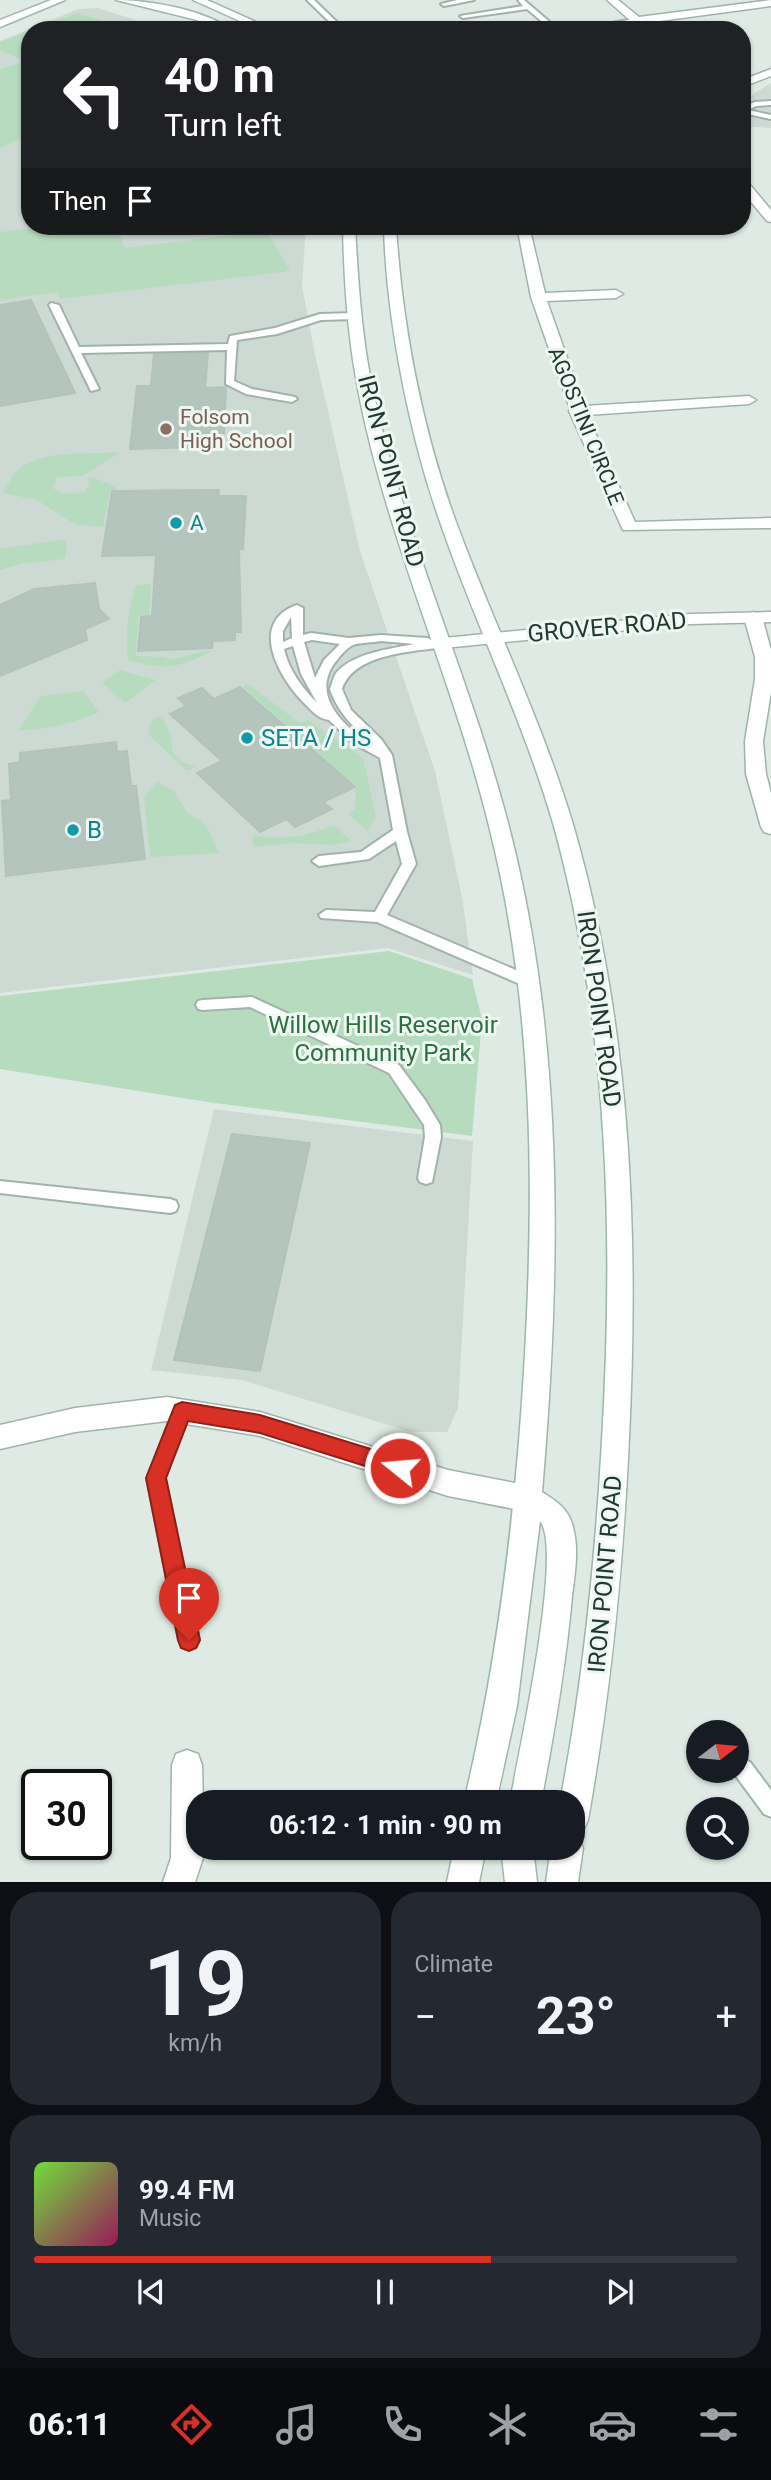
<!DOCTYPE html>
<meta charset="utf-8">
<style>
:root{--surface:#171b24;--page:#242831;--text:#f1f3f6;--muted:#9ea1a6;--line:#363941;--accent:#d93025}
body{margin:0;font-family:Roboto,sans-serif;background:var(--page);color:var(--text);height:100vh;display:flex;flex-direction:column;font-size:26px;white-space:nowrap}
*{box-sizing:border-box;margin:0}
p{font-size:23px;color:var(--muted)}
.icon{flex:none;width:38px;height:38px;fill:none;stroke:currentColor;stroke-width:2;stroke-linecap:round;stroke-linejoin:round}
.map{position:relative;height:1882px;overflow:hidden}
.sheet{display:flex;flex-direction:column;gap:10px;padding:10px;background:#0d0f14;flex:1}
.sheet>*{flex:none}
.hud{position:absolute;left:21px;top:21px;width:730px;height:214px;border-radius:28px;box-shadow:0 2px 5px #0004;background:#202124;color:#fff;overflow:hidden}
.needle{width:46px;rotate:74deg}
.fabs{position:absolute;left:686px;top:1720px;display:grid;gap:14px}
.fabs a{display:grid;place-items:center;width:63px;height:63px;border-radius:50%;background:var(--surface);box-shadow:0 2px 5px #0004;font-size:35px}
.speed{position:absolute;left:21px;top:1769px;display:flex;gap:14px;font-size:35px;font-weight:700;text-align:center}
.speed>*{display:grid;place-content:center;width:91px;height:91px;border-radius:50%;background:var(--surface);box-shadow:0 2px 5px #0004;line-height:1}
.speed .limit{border:4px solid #111;border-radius:10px;background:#fff;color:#111}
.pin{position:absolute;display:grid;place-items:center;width:60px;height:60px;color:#fff;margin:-72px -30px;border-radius:50% 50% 50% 0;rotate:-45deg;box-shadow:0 0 7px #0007}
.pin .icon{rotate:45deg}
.me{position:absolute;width:77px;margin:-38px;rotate:287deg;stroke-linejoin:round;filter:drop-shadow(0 0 5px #0008)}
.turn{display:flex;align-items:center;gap:24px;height:147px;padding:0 28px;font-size:32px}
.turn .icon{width:91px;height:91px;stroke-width:2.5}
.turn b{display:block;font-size:49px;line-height:60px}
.then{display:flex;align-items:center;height:66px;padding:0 28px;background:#0003;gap:14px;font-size:26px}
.big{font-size:52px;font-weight:700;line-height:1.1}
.sheet .card{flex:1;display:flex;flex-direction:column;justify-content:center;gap:10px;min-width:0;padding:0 24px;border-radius:28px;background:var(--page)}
.sheet .dial{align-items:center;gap:0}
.dial b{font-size:91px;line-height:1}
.song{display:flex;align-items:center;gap:21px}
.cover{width:84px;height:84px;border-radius:10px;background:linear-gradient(135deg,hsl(100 70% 55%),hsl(330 70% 35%))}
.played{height:7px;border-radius:4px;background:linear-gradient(90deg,var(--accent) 65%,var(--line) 65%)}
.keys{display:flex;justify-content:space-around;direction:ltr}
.heat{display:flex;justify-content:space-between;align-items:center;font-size:38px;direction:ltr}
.sheet .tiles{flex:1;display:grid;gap:10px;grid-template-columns:1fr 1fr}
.card:last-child{grid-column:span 2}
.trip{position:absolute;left:186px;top:1790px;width:399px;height:70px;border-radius:28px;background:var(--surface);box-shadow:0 2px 5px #0004;font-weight:700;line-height:70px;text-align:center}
.tab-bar{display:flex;height:112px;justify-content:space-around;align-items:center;background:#090b0e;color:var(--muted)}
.tab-bar .icon{width:49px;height:49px}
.tab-bar .active{color:var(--accent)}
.tab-bar b{font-size:32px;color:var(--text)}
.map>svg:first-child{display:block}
.built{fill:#cddad3}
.green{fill:#b7dbbf}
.building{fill:#b4c5bd;stroke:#b1c3bb;stroke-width:2}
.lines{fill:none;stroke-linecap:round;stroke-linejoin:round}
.service-casing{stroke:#a2b2ab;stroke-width:4}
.minor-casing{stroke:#a2b2ab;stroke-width:3}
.tertiary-casing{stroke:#a2b2ab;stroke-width:3}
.secondary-casing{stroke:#9eb6ab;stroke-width:3}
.service{fill:#fff;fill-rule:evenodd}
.minor{fill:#fff;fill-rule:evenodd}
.tertiary{fill:#fff;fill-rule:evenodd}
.secondary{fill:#fff;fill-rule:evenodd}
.route{fill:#d93025;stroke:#8d1f18;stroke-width:2}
.education-dot{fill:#8d6e63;stroke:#eff7f2;stroke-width:2.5}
.culture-dot{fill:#0f9aa8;stroke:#eff7f2;stroke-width:2.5}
.labels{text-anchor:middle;stroke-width:6;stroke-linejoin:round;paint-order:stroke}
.far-education-label{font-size:21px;fill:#785e54;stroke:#eff7f2;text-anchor:start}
.far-street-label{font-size:21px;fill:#203a31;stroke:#eff7f2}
.far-culture-label{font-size:21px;fill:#0d838f;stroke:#eff7f2;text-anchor:start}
.street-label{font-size:24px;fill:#203a31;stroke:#eff7f2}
.culture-label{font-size:24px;fill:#0d838f;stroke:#eff7f2;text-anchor:start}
.park-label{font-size:24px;fill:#2b7041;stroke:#eff7f2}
</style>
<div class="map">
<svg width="771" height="1882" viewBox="0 0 771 1882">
<rect width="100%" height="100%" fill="#dfeae4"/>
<g class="built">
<polygon points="98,8 167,30 30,30 30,226 306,226 302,286 314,350 360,551 435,771 462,897 473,975 388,948 0,993 0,41 78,9"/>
<polygon points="771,83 771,128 742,126 742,101"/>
<polygon points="214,1109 473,1141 458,1408 447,1432 411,1432 242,1380 151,1370"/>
</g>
<g class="green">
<polygon points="78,13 132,30 32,30"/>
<polygon points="30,31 30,62 0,51 0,42"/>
<polygon points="20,63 30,67 30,134 0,148 0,69"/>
<polygon points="47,226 50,236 117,228 125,248 267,231 290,271 60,299 58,292 0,300 0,232"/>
<path d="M116 452 119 453 83 476 57 477 53 488 62 494 85 492 89 484 88 479 92 477 115 486 116 491H110L103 527 76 525 37 500 3 493C7 487 10 479 14 474 35 448 87 455 116 452Z"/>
<polygon points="65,539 67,548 65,559 20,564 0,570 0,549"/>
<path d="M151 584 149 615 138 617 136 656 166 657 168 660C184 658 197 651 213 650 181 669 164 670 128 660 125 633 128 611 136 585Z"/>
<polygon points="120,670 156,680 125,703 102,683"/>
<polygon points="248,684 300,723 308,720 363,758 376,816 368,831 348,814 355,809 356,787 243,687"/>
<path d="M83 691 99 712C72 724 48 729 18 731L41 696Z"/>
<path d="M159 716C181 735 159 763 198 766L187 771 150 736 148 730 152 720Z"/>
<polygon points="157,782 173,790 188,814 200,820 208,829 219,853 150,857 144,798"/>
<path d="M334 825 351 841 333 845 293 843 253 847V835C280 841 309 836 334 825Z"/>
<polygon points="389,951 472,979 482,1019 472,1136 214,1103 0,1069 0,996"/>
</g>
<g class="building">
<polygon points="31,300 75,393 0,406 0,305"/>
<polygon points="208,353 205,388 226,387 224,433 204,434 204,447 130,449 137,386 151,386 154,354"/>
<polygon points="219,490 218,496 246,496 243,549 239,549 241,632 235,632 235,640 213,641 212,648 138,651 141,617 152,616 156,555 102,556 112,491"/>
<polygon points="95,583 99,609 109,619 85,629 87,640 0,676 0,605 34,589"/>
<polygon points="240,687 355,787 323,802 332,809 295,827 286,819 260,832 197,773 222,761 170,714 186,706 178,698 202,688 214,699"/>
<polygon points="116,742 117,752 127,751 131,786 136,786 145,859 6,876 2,801 11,800 9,764 20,762 20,753"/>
<polygon points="232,1134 310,1143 260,1371 174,1360"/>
</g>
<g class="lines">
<g class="service-casing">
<g id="service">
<polygon points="307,0 314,0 345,30 338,30"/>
<polygon points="457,0 474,0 444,6 441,4"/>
<polygon points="518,0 524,0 559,30 552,30 527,9 463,18 460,16 523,6"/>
<polygon points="634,19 636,22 591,30 573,30"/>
<polygon points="771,101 771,105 756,106 748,110 771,115 771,119 742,113 742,107 755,102"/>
<polygon points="51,303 59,305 79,347 228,344 230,336 275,328 320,314 355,313 360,316 355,319 321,320 277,334 237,340 234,381 252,389 295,397 297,399 292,402 246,394 226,384 227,350 81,353 99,389 91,391 49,305"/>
<path d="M297 605 303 608V635L311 633 349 638 381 635 428 638 433 641 444 639 450 643 444 647C412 652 354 653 342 689L351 710 381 739 392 755 407 832 416 864 387 915 532 977 534 981 532 985H522L377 922 321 918 319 915 326 910 375 912 402 864 396 841 369 859 319 866 312 861 319 856 361 852 393 830 380 758 353 743 329 720C319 719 313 712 306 705 281 681 246 623 297 605ZM291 617 292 638 283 642V631ZM312 640 340 644 324 660 315 678 304 642ZM381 641 414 644C390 649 353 653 336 673 333 678 332 684 330 689 338 713 353 726 371 744 342 726 309 693 337 660 341 655 348 647 353 645 361 642 373 643 381 641ZM293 646 301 674 317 703C302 687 289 671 284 649Z"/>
<polygon points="252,997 399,1065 425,1100 440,1125 441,1137 432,1182 426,1184 420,1182 418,1178 425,1137 424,1125 389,1073 250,1007 203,1010 198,1009 196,1005 198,1001 203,1000"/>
<polygon points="0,1181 170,1199 176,1201 178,1206 176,1211 170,1213 0,1193"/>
<polygon points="182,1403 188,1405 191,1411 165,1478 199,1640 196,1647 189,1650 182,1647 179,1640 147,1478 176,1405"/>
<polygon points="743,1759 750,1762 771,1790 771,1817 764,1814 736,1776 734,1771 737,1771 737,1761"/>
</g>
</g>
<g class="minor-casing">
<g id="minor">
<polygon points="607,0 618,0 639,17 771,0 771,6 645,23 650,28 641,30"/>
<polygon points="771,69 771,76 742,87 742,80"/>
<polygon points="742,179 746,180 771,210 771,222 767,221 742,191"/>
<polygon points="517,226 529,226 545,293 616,290 623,294 616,298 547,301 584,406 749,396 756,400 749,404 587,415 635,522 771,518 771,528 623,530 569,411 570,409 531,297"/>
<polygon points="753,612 762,617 771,650 771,692 763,741 766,774 771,793 771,834 764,832 761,827 746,774 745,741 755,679 755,657 744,617"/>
<polygon points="167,1397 260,1412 448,1470 530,1486 540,1490 544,1499 540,1508 530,1512 448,1496 260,1436 167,1421 75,1432 0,1449 0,1425 75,1408"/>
<polygon points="187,1750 198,1754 202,1765 203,1802 198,1802 198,1848 203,1848 203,1858 195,1882 163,1882 171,1858 172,1765 176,1754"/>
</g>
</g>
<g class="tertiary-casing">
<polygon id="tertiary" points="771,612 771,622 690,624 444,648 435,643 444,638 690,614"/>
</g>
<g class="secondary-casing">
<g id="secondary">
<polygon points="51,0 65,0 0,27 0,20"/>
<path d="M116 0C149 0 206 10 231 30H217L197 20Z"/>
<polygon points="193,0 207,0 274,30 260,30"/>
<path d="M343 226H355C358 278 361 330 371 381 402 534 470 676 509 827 565 1043 561 1271 542 1492 556 1501 569 1509 573 1527 579 1549 575 1573 572 1596 566 1665 554 1734 541 1802H510C518 1756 564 1550 540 1521L517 1706 496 1802H464C498 1660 515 1517 524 1371 535 1189 534 1004 489 826 452 675 383 532 356 378 347 328 344 277 343 226Z"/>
<path d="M384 226H396C402 325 422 429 456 522 494 625 543 723 574 828 631 1026 639 1233 629 1438 623 1569 611 1690 588 1820L583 1831 574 1835 578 1837 583 1848 578 1882H546L551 1848H572V1802H560C583 1683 595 1563 602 1441 614 1236 609 1030 555 830 525 724 475 624 439 519 409 433 386 317 384 226Z"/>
<polygon points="454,1848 486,1848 479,1882 447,1882"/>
<polygon points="501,1848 533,1848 537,1882 505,1882"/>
</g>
</g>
<use href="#service" class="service"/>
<use href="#minor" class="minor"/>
<use href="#tertiary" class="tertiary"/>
<use href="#secondary" class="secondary"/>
</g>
<polygon class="route" points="182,1402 260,1415 400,1458 407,1461 410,1468 407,1474 400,1477 260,1433 188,1421 166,1478 200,1640 196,1648 189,1651 181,1648 178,1640 146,1478 175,1405"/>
<circle class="education-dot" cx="166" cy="429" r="7"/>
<g class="culture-dot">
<circle cx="176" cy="523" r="7"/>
<circle cx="247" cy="738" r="7"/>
<circle cx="73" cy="830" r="7"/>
</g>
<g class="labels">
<g class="far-education-label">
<text x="180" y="424">Folsom<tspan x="180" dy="24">High School</tspan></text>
</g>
<g class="far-street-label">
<text transform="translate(586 426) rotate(68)" y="7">AGOSTINI CIRCLE</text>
</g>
<g class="far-culture-label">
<text x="190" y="530">A</text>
</g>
<g class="street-label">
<text transform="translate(391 471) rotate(75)" y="8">IRON POINT ROAD</text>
<text transform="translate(607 627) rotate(-5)" y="8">GROVER ROAD</text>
<text transform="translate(599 1009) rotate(82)" y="8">IRON POINT ROAD</text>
<text transform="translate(605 1574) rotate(-85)" y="8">IRON POINT ROAD</text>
</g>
<g class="culture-label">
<text x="261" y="746">SETA / HS</text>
<text x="87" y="838">B</text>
</g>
<g class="park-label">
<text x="383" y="1033">Willow Hills Reservoir<tspan x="383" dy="28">Community Park</tspan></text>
</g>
</g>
</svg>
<div class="fabs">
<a><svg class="needle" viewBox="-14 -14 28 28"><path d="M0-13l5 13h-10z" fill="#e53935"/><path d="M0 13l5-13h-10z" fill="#9ea1a6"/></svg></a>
<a><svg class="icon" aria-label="search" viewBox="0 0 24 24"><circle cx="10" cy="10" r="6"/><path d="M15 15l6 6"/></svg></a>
</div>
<div class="speed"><div class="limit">30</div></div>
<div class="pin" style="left:189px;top:1640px;background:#d93025"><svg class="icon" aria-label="arrive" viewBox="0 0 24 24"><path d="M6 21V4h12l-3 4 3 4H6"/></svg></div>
<svg class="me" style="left:400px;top:1468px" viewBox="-20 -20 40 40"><circle r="17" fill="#d93025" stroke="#fff" stroke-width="3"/><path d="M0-11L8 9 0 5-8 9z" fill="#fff"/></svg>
<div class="trip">06:12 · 1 min · 90 m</div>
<div class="hud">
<div class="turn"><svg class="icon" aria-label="left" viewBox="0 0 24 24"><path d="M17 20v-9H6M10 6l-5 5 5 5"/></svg><div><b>40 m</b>Turn left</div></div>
<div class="then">Then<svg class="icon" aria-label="arrive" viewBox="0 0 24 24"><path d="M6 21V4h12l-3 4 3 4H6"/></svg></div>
</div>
</div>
<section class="sheet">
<div class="tiles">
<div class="card dial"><b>19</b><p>km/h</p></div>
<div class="card"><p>Climate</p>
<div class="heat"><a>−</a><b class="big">23°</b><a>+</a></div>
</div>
<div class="card">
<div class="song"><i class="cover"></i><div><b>99.4 FM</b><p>Music</p></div></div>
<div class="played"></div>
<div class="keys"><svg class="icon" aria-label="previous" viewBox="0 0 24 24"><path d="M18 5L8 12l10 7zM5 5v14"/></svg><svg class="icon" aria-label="pause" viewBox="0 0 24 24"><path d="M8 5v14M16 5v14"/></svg><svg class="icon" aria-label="next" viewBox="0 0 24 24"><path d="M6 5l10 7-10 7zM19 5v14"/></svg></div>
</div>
</div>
</section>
<nav class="tab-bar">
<b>06:11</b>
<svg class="icon active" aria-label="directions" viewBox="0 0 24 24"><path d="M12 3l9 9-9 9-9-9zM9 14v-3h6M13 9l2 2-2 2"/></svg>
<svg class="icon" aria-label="music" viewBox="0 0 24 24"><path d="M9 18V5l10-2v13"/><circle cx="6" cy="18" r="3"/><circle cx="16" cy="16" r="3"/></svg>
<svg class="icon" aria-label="phone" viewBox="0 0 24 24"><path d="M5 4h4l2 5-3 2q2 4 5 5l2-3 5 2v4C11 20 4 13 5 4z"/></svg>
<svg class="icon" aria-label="climate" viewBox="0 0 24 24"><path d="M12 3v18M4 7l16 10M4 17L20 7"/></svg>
<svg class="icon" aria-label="car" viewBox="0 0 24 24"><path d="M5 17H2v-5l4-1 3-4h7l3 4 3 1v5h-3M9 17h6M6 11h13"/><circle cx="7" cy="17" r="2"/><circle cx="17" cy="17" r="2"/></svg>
<svg class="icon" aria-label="filters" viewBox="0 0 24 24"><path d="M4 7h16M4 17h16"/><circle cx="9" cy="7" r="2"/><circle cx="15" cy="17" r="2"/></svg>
</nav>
